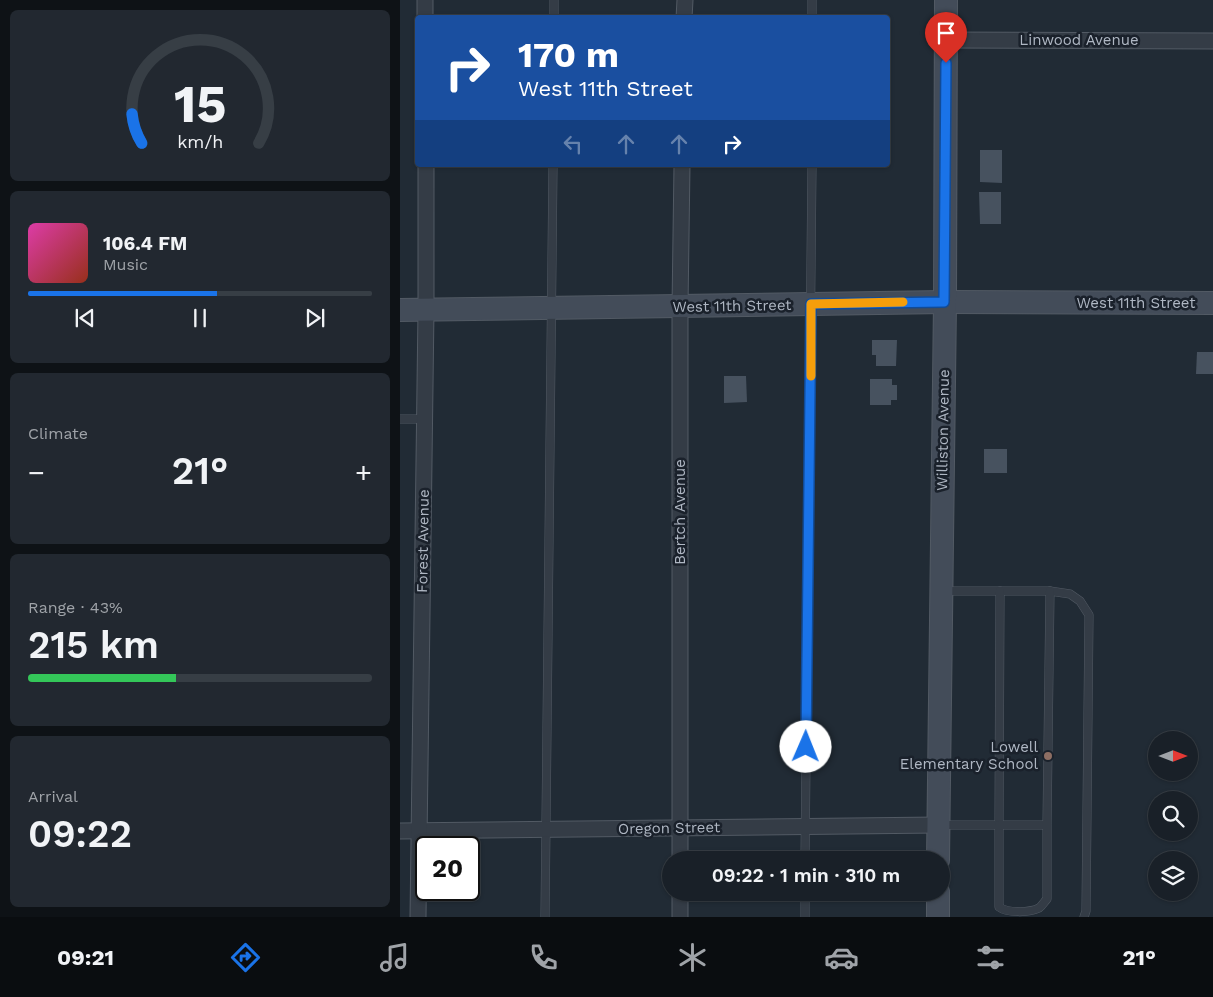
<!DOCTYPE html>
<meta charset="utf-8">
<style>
:root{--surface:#192028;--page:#222830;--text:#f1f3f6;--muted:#9fa3a8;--line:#373e45;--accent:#1a73e8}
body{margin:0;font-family:"Work Sans",sans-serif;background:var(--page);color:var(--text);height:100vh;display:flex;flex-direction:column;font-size:19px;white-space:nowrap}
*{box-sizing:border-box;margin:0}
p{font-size:16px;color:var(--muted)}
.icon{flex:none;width:28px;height:28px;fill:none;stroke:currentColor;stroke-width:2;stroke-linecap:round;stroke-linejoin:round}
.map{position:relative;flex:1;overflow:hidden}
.drawer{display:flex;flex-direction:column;gap:10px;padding:10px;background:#0e1216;width:400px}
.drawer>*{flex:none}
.guide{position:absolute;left:15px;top:15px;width:475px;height:152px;border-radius:5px;box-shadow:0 1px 4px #0004,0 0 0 1px var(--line);background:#1a4fa0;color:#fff;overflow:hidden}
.needle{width:32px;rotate:90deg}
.tools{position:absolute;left:748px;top:731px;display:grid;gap:10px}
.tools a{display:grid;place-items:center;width:50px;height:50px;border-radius:50%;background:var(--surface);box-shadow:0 1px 4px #0004,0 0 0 1px var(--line);font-size:25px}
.speed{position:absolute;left:15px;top:836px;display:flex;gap:10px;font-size:25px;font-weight:700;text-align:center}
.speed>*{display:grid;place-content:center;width:65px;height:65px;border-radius:50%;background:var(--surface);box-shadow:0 1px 4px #0004,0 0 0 1px var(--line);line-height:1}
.speed .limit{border:2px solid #111;border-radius:8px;background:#fff;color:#111}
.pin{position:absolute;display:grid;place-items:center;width:42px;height:42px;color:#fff;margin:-51px -21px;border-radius:50% 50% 50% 0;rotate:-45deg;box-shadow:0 0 5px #0007}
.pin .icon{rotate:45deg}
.me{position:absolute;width:55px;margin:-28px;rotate:1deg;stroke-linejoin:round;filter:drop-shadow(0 0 4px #0008)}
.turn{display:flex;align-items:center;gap:18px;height:105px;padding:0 20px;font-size:22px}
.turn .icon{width:65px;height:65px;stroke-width:2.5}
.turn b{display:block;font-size:35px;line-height:42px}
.lanes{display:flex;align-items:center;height:48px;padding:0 20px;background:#0003;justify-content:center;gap:25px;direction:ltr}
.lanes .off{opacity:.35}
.big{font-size:38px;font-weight:600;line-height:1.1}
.drawer .tile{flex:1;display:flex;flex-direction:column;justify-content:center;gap:8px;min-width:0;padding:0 18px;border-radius:8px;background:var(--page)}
.drawer .dial{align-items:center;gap:0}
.dial svg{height:130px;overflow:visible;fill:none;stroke:var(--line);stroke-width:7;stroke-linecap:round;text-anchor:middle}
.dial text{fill:var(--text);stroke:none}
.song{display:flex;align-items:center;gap:15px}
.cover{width:60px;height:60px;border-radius:8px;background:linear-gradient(135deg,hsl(320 70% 55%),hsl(10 70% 35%))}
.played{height:5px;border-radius:2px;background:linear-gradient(90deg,var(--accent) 55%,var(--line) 55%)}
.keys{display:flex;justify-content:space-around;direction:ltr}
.heat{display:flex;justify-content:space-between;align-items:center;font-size:28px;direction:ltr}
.charge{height:8px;border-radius:4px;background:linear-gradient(90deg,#34c759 43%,var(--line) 0)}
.trip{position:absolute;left:262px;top:851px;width:288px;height:50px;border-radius:25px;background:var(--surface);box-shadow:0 1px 4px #0004,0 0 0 1px var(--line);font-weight:600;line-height:50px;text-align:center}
.tab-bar{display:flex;height:80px;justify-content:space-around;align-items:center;background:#0a0d10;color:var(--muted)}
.tab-bar .icon{width:35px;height:35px}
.tab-bar .selected{color:var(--accent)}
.tab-bar b{font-size:22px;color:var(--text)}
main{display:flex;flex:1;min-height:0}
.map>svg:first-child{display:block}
.building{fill:#47525f}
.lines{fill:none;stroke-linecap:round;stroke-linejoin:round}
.lane-casing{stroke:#525a64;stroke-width:9}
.street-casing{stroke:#525a64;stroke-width:17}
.secondary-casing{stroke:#525a64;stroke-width:24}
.lane{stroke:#343c46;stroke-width:8}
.street{stroke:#343c46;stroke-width:15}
.secondary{stroke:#434c59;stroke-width:22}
.route-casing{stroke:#114b97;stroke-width:12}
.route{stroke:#1a73e8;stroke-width:9}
.slow{stroke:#f59e0b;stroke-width:9}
.education-dot{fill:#8d6e63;stroke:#1a212b;stroke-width:2}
.labels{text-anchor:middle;stroke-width:5;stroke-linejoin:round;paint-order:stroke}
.street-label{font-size:15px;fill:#afb7c3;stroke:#1a212b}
.poi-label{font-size:15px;fill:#afb7c3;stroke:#1a212b;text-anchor:end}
</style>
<main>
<section class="drawer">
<div class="tile dial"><svg viewBox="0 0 100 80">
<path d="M14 69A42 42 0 1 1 86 69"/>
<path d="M14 69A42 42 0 0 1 8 51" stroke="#1a73e8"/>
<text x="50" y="56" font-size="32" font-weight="700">15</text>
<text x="50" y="72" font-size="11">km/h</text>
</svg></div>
<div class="tile">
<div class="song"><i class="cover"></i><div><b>106.4 FM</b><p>Music</p></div></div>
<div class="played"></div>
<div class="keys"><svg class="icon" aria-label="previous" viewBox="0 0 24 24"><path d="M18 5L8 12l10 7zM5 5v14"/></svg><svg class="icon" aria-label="pause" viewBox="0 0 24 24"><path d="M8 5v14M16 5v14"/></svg><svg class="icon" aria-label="next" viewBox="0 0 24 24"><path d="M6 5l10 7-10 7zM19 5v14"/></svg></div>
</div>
<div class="tile"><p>Climate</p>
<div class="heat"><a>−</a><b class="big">21°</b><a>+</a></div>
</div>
<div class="tile"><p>Range · 43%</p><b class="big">215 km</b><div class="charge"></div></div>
<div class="tile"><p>Arrival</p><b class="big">09:22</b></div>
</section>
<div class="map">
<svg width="813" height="917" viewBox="0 0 813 917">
<rect width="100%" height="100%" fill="#212b35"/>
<g class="building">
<polygon points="580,150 602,150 602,183 580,182"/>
<polygon points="579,192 601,192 601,224 580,224"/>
<polygon points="472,340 497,340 496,366 476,366 476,355 472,355"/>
<polygon points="797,352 813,352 813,374 796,374"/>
<polygon points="324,376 346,376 347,402 324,403"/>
<polygon points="470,379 492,379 492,385 497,385 497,400 491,400 491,405 470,405"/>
<rect x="584" y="449" width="23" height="24"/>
</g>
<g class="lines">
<g class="lane-casing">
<g id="lane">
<polyline points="154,18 154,0"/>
<polyline points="412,18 412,0"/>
<polyline points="0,419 24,419"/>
<polyline points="543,591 650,591 670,594 680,601 689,615 686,911 684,917"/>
<polyline points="540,825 599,825 600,591"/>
<path d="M647 825V899C644 902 642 906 639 908 629 913 607 913 599 907V825H647L650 591"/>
<polyline points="405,860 412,165"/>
<polyline points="145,917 153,165"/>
<polyline points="405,917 405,892"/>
</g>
</g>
<g class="street-casing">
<g id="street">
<polyline points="25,0 25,18"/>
<polyline points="284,18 285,0"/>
<polyline points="546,40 813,41"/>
<polyline points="0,831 538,825"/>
<polyline points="280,860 280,307 282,165"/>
<polyline points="18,917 26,310 26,165"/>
<polyline points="280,917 280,892"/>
</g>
</g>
<g class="secondary-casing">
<g id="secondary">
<polyline points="0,310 545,302 813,303"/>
<polyline points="538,860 545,302 546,0"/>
<polyline points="538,917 538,892"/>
</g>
</g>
<use href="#lane" class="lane"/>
<use href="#street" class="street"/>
<use href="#secondary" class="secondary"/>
</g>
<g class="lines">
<g class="route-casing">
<polyline id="route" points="406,747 411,304 544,302 546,63"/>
</g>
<use href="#route" class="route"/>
<polyline class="slow" points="411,376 411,304 503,302"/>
</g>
<circle class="education-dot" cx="648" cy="756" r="5"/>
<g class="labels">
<g class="street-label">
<text x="679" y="45">Linwood Avenue</text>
<text x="736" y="308">West 11th Street</text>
<text transform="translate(332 306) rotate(-1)" y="5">West 11th Street</text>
<text transform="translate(543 430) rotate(-89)" y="5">Williston Avenue</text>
<text transform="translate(280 512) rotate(-90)" y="5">Bertch Avenue</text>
<text transform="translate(23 541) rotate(-89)" y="5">Forest Avenue</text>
<text transform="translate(269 828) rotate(-1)" y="5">Oregon Street</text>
</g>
<g class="poi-label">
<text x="638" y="752">Lowell<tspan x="638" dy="17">Elementary School</tspan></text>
</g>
</g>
</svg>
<div class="tools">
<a><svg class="needle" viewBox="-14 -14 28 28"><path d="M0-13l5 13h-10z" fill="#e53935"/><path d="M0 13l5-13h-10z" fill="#9fa3a8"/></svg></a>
<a><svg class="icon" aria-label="search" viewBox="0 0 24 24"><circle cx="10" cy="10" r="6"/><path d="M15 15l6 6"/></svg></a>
<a><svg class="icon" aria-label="layers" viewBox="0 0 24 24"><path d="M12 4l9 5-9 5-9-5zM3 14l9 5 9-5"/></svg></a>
</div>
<div class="speed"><div class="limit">20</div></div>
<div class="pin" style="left:546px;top:63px;background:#d93025"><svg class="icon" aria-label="arrive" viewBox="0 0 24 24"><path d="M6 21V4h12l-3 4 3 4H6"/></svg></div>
<svg class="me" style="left:406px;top:747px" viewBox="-20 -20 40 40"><circle r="19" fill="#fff"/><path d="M0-13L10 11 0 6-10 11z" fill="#1a73e8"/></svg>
<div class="trip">09:22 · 1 min · 310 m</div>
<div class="guide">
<div class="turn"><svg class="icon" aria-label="right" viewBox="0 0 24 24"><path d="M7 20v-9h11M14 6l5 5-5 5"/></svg><div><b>170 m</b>West 11th Street</div></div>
<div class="lanes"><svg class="icon off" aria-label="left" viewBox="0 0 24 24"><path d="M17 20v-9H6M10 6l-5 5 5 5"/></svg><svg class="icon off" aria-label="ahead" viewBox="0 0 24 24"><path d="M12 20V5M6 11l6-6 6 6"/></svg><svg class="icon off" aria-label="ahead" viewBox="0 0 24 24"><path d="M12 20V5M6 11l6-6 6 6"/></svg><svg class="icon" aria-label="right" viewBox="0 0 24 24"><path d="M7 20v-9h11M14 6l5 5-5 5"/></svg></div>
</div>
</div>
</main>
<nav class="tab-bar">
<b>09:21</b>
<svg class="icon selected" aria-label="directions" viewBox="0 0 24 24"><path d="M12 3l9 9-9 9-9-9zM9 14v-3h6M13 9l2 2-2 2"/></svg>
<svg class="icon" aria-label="music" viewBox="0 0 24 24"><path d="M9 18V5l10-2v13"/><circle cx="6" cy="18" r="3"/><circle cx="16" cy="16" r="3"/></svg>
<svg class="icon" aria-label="phone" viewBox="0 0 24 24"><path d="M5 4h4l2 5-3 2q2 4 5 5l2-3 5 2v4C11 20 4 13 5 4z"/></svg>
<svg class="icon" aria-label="climate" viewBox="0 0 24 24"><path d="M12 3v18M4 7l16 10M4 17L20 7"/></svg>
<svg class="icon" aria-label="car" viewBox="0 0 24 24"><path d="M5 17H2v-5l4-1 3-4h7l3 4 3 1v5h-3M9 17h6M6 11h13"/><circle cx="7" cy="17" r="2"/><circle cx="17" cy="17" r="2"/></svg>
<svg class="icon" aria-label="filters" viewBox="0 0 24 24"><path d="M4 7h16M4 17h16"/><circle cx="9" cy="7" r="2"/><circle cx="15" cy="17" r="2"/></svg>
<b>21°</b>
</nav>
